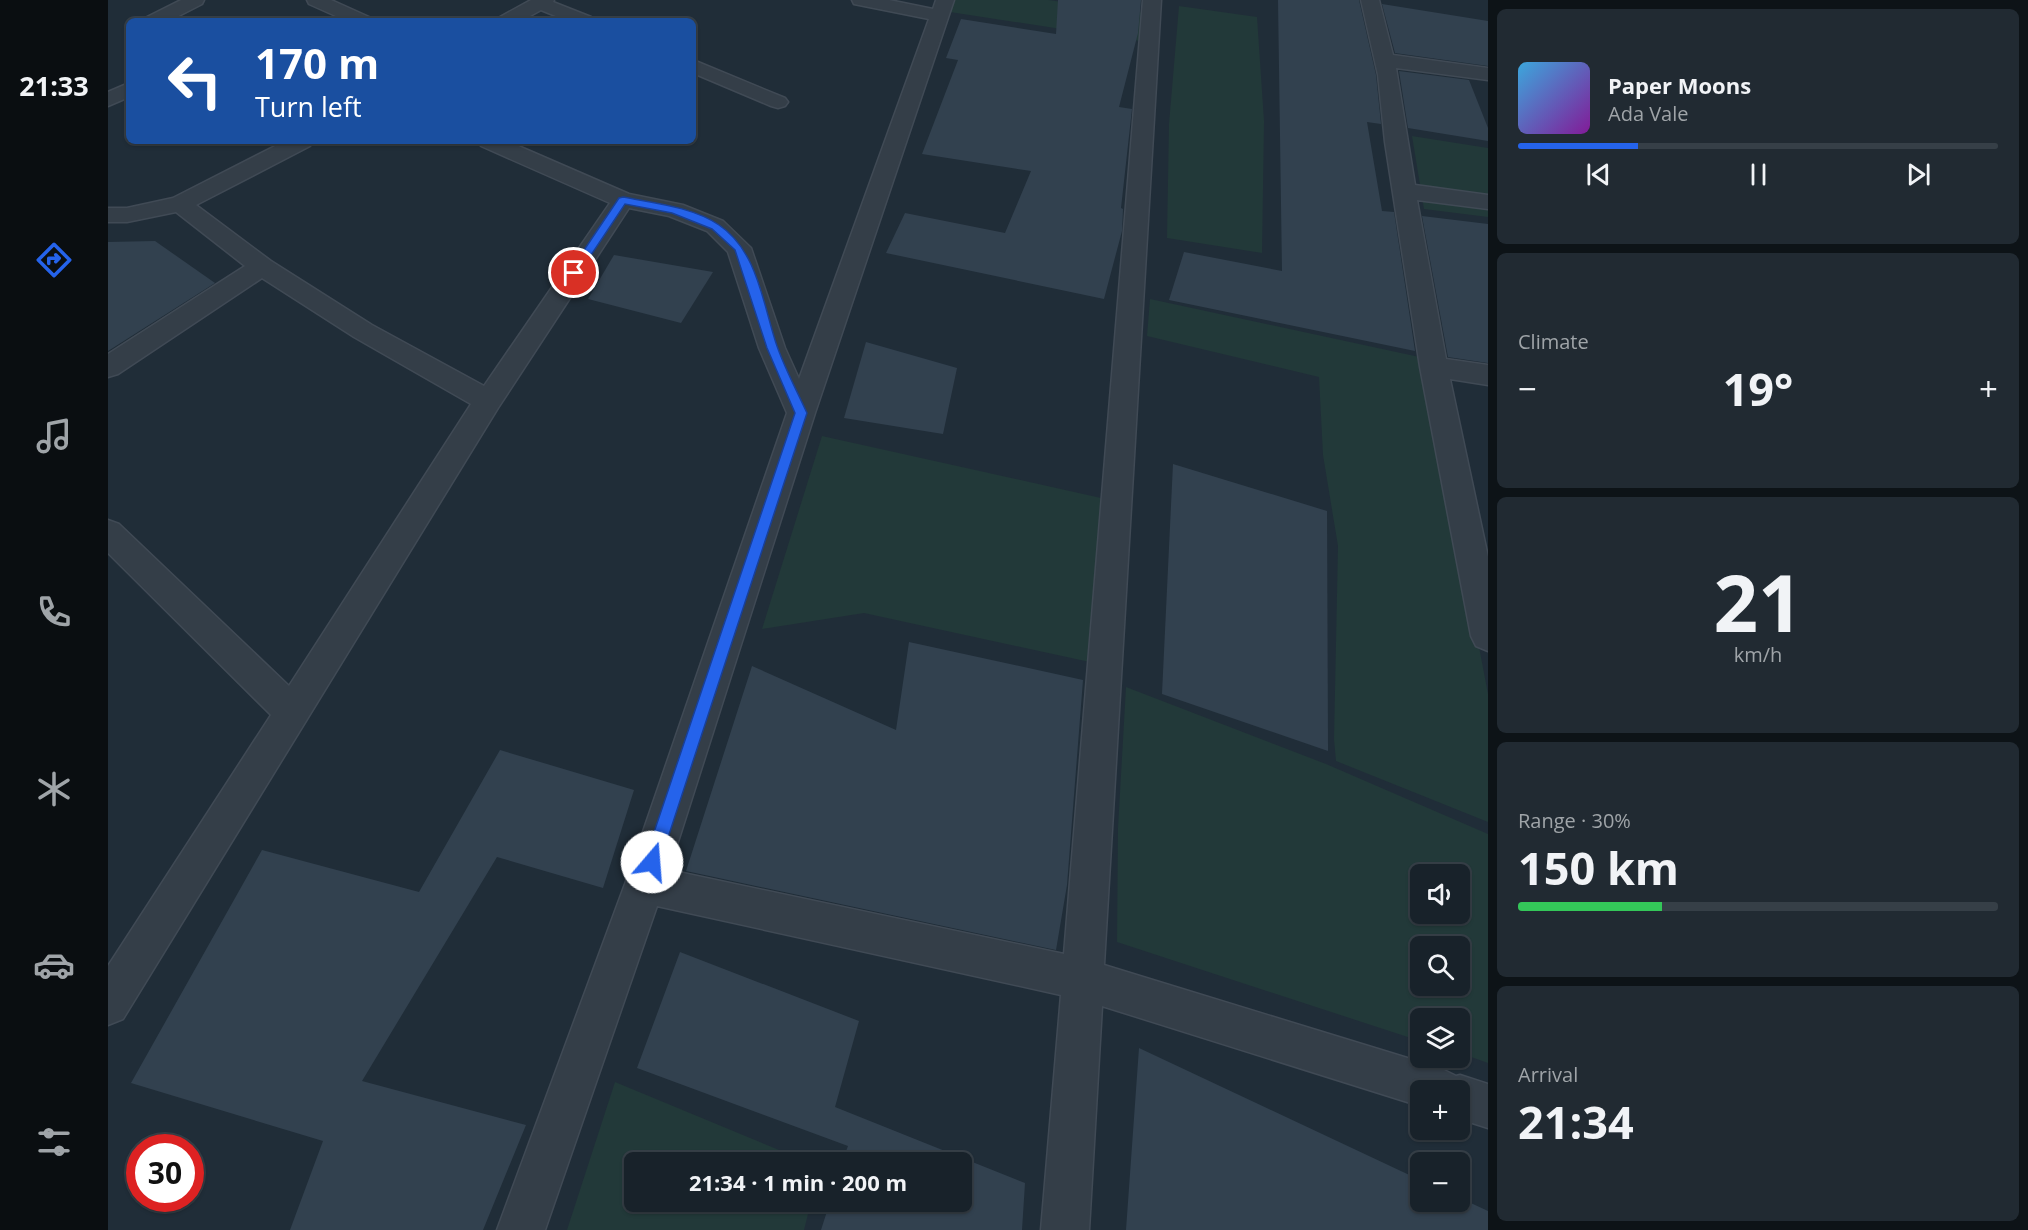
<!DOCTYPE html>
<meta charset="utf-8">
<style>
:root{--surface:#18222a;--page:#212a32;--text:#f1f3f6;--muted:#9fa4a8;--line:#363f47;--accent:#2563eb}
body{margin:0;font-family:"Open Sans",sans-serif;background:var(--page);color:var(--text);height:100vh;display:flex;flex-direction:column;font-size:22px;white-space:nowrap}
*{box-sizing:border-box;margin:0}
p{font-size:20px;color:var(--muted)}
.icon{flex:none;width:33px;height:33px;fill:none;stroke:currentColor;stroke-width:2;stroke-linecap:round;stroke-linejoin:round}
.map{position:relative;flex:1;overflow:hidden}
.sheet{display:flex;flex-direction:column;gap:9px;padding:9px;background:#0d1317;width:540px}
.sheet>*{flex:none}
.banner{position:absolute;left:18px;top:18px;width:570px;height:126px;border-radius:9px;box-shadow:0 2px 4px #0004,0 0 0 2px var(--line);background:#1a4fa0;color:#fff;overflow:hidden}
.fabs{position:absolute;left:1302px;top:864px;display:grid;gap:12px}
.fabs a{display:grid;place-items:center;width:60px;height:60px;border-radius:9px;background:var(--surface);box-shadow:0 2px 4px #0004,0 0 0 2px var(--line);font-size:30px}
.speed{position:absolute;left:18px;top:1134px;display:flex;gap:12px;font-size:30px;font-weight:700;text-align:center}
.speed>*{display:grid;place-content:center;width:78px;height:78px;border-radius:50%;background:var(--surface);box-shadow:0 2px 4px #0004,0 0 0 2px var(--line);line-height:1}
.speed .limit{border:9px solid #d22;background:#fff;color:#111}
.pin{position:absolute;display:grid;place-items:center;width:51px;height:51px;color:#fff;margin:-26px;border:3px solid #fff;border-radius:50%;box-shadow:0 2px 6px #0007}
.me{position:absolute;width:66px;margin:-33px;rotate:18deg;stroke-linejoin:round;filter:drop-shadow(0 0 4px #0008)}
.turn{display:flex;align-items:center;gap:21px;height:126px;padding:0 30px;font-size:27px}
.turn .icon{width:78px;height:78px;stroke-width:2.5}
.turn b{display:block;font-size:42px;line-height:51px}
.big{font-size:45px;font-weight:700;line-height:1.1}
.sheet .card{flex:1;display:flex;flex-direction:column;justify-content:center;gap:9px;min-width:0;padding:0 21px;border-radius:9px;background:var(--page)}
.sheet .dial{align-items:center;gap:0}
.dial b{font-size:78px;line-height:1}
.song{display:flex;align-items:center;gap:18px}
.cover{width:72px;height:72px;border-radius:9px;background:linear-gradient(135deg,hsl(200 70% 55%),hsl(290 70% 35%))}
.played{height:6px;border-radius:3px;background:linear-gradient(90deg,var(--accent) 25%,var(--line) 25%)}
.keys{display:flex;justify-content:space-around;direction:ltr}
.heat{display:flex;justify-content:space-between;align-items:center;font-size:33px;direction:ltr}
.charge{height:9px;border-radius:4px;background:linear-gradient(90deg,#34c759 30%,var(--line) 0)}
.trip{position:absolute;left:516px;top:1152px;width:348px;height:60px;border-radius:9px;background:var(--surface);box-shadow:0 2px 4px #0004,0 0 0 2px var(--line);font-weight:700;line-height:60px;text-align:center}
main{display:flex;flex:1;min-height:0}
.dock{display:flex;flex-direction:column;width:108px;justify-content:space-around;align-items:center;background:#0a0e11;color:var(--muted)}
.dock .icon{width:42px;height:42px}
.dock .selected{color:var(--accent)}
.dock b{font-size:27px;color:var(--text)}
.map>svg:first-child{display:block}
.green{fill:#223939;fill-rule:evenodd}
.building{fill:#32414f}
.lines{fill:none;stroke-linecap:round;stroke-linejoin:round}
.street-casing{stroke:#404a55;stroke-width:3}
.street{fill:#343e48;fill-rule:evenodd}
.route{fill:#2563eb;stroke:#184099;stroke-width:1.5}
</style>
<main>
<nav class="dock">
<b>21:33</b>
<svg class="icon selected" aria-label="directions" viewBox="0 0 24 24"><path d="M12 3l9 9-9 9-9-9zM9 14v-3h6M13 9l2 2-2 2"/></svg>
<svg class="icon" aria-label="music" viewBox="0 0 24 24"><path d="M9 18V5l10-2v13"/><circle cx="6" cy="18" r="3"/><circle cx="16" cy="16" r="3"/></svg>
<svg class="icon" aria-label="phone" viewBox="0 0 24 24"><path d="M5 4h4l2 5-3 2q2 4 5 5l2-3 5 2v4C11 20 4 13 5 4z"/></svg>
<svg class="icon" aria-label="climate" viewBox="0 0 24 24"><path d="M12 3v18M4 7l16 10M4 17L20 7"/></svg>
<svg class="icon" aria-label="car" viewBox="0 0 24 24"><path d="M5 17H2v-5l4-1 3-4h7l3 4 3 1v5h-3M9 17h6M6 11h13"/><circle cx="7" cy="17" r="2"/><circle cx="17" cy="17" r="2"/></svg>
<svg class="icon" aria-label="filters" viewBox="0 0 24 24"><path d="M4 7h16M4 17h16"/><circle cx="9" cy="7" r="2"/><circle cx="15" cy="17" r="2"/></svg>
</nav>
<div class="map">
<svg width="1380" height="1230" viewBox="0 0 1380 1230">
<rect width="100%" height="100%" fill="#202d38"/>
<g class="green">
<polygon points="847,0 940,0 1037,13 1038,42 842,12"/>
<polygon points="1071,6 1149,17 1156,121 1154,253 1059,238 1061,124"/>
<polygon points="1304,136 1380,148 1380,217 1316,209"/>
<polygon points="1042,299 1316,358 1380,694 1380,822 1228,761 1226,739 1230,546 1215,455 1211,377 1039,336"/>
<polygon points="714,436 1002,500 991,664 756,613 654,629"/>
<path d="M1018 687 1218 764 1380 834V1063L1352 1053V1018H1312V1041L1009 942 1010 828ZM1352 874V914H1312V874ZM1352 946V986H1312V946Z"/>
<polygon points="507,1082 700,1162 526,1162 526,1202 703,1202 696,1230 459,1230"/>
</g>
<g class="building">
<polygon points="950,0 1033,0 1030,33 1011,107 1024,109 1013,208 1015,209 1014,231 996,299 778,253 797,213 897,233 923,171 814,154 850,60 838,58 853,19 948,34"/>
<polygon points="1170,0 1251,0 1268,75 1273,124 1259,122 1274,211 1286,212 1307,351 1061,300 1076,252 1174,271"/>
<polygon points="1274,4 1380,21 1380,66 1287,53"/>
<polygon points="1291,71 1361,80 1380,128 1380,141 1300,128"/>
<polygon points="1314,216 1380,224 1380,363 1340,357"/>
<polygon points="47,241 107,283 0,351 0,242"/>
<polygon points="506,255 605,272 573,323 480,299"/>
<polygon points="758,342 849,368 835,434 736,418"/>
<polygon points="1065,464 1219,511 1220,751 1054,694"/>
<polygon points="801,642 975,680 959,885 948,950 578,871 644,666 788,730"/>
<polygon points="392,750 526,790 495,888 389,857 254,1081 418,1125 375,1230 182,1230 215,1141 23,1083 154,850 311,892"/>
<polygon points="572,952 751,1021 727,1107 917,1183 914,1230 713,1230 722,1202 854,1202 854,1162 734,1162 740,1146 529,1068"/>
<polygon points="1031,1048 1312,1180 1312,1202 1352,1202 1352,1198 1380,1211 1380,1230 1018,1230"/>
</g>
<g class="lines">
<g class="street-casing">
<g id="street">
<polygon points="73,0 96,0 94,4 61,21 37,21 39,17"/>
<polygon points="199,0 223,0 261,17 263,21 239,21 201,4"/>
<polygon points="423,0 446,0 445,2 483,17 485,21 460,21 433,10 413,21 390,21 392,17"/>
<polygon points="744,0 781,0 825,9 828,0 846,0 707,413 561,870 956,954 1035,0 1053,0 996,965 1332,1068 1348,1076 1352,1075 1380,1084 1380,1128 1352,1119 1352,1090 1312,1090 1312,1106 994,1006 981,1230 933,1230 953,995 549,906 437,1230 389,1230 517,884 679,413 651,348 620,252 599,231 561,216 521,208 390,408 15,1019 0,1025 0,966 163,715 0,553 0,520 11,524 181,686 363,404 246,337 154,278 10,374 0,377 0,354 137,266 68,212 19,222 0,222 0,208 19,208 65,198 177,141 205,141 202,146 88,205 163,261 264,325 376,386 502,203 373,146 370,141 399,141 521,194 575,205 615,221 643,248 677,348 691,379 821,19 746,4"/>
<polygon points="1253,0 1271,0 1285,55 1380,68 1380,80 1288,68 1307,185 1380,195 1380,209 1309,200 1338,359 1380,365 1380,385 1342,379 1380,557 1380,651 1368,646 1363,636 1312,367 1277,142 1270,75"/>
<polygon points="585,60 677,98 680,102 677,106 670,108 663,106 585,73"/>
<polygon points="21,83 21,97 0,106 0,92"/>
</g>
</g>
<use href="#street" class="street"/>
</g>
<path class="route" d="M515 197C545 203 585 207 611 225 650 251 655 305 669 346 677 369 689 391 699 413L552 862 550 867 544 870 539 867 536 862 687 413 659 348 627 250 604 229 564 213 517 204 469 276H462V271L511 198Z"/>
</svg>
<div class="fabs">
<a><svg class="icon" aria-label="sound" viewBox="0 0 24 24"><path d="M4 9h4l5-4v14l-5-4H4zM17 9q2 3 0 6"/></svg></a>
<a><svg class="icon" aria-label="search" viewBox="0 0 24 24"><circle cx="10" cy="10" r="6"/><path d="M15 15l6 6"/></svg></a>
<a><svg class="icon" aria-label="layers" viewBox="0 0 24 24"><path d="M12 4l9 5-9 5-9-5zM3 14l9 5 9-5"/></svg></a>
<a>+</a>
<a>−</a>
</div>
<div class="speed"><div class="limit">30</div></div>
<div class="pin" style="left:466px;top:273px;background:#d93025"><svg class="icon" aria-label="arrive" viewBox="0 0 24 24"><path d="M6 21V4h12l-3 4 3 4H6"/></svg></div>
<svg class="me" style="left:544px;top:862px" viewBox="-20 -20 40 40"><circle r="19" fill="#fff"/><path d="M0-13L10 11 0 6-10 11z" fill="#2563eb"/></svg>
<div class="trip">21:34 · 1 min · 200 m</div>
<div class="banner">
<div class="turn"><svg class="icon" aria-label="left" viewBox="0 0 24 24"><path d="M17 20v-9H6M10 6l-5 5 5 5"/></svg><div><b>170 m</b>Turn left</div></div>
</div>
</div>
<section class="sheet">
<div class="card">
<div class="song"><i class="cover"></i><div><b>Paper Moons</b><p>Ada Vale</p></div></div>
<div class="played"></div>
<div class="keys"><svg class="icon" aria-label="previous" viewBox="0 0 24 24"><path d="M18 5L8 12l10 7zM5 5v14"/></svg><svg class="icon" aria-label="pause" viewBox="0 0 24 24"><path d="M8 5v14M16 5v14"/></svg><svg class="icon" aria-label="next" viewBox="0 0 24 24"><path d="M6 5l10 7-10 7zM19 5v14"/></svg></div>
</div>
<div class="card"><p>Climate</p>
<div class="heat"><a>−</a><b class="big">19°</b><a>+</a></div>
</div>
<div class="card dial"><b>21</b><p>km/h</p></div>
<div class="card"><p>Range · 30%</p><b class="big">150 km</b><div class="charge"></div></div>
<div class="card"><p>Arrival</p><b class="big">21:34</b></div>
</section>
</main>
